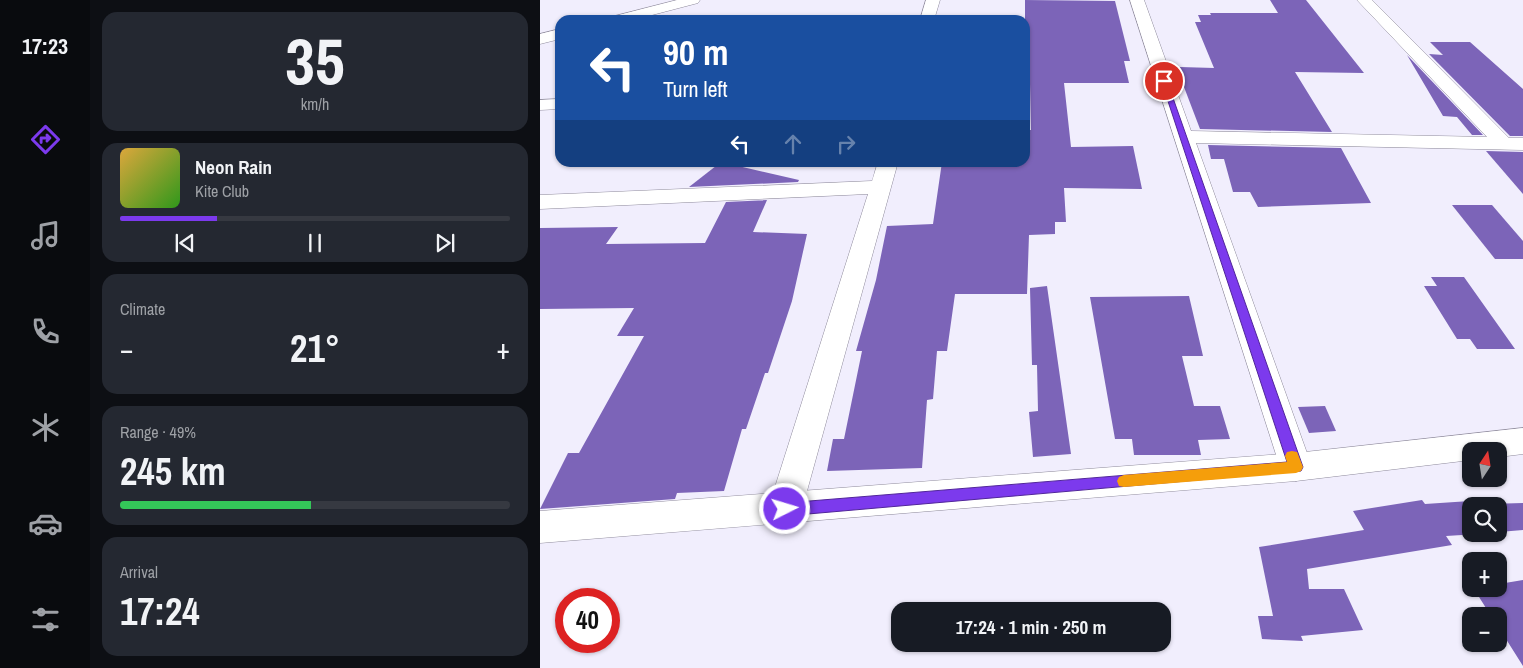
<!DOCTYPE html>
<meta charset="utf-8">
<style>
:root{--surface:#171b24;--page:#242831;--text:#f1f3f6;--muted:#9ea1a6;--line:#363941;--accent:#7c3aed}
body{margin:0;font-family:"Archivo Narrow",sans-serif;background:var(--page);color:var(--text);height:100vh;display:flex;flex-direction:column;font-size:19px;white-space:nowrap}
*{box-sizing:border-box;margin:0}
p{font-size:16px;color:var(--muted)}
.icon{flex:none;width:28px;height:28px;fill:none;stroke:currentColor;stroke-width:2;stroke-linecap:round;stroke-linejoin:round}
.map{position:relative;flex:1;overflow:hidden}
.sheet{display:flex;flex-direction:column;gap:12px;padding:12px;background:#0d0f14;width:450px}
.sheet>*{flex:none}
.guide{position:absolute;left:15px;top:15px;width:475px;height:152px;border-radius:15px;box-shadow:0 1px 4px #0004;background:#1a4fa0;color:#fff;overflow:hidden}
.needle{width:32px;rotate:12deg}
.buttons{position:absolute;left:922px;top:442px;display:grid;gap:10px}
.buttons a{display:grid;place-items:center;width:45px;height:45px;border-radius:10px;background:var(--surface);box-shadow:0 1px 4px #0004;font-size:25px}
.speed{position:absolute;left:15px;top:588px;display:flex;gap:10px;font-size:25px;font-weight:700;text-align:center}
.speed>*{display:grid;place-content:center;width:65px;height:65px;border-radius:50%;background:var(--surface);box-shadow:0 1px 4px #0004;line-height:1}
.speed .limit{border:8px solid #d22;background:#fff;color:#111}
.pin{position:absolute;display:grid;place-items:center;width:42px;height:42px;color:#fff;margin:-21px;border:2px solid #fff;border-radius:50%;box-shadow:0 1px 5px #0007}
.me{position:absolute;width:55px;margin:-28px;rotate:85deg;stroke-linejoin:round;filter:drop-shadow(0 0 4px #0008)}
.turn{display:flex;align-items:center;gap:18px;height:105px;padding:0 25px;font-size:22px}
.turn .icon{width:65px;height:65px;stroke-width:2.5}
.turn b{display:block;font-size:35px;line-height:42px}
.lanes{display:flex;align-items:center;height:48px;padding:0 25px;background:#0003;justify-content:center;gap:25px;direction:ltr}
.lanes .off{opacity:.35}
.big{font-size:38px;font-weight:700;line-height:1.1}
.sheet .tile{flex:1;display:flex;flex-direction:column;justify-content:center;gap:8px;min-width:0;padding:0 18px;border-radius:15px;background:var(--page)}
.sheet .dial{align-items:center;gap:0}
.dial b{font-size:65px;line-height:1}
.song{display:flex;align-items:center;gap:15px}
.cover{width:60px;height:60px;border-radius:8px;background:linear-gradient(135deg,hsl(40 70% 55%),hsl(110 70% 35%))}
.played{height:5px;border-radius:2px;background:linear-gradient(90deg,var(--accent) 25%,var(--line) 25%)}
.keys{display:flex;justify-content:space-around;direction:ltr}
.heat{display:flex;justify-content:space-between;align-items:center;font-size:28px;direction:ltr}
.charge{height:8px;border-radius:4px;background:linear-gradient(90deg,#34c759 49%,var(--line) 0)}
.trip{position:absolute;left:351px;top:602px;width:280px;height:50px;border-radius:15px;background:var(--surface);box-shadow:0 1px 4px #0004;font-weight:700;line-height:50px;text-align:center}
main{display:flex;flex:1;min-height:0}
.dock{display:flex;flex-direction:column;width:90px;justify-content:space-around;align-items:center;background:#090b0e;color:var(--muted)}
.dock .icon{width:35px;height:35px}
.dock .active{color:var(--accent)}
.dock b{font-size:22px;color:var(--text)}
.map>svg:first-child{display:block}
.building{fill:#7c64b8}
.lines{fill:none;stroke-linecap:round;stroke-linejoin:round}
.minor-casing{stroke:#8e8a9b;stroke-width:1}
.tertiary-casing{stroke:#8e8a9b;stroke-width:1}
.minor{fill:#fff;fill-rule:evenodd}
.tertiary{fill:#fff;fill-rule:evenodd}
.route{fill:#7c3aed;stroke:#51269a}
.slow{fill:#f59e0b}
</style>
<main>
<nav class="dock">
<b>17:23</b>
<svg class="icon active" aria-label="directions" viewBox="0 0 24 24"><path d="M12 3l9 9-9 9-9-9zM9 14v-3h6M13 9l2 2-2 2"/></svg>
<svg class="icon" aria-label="music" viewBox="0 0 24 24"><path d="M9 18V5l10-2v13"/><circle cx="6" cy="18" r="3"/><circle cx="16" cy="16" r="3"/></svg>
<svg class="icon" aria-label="phone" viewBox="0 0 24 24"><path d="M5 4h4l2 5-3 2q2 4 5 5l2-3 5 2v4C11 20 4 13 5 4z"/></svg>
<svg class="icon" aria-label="climate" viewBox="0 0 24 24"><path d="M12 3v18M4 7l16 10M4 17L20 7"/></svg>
<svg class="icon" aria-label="car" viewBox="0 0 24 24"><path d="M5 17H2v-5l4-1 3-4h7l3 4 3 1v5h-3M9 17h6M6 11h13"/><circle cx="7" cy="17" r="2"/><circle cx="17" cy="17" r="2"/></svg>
<svg class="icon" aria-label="filters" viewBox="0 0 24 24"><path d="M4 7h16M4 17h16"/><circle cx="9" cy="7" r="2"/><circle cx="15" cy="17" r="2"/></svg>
</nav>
<section class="sheet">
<div class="tile dial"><b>35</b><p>km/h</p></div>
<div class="tile">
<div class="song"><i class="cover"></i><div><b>Neon Rain</b><p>Kite Club</p></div></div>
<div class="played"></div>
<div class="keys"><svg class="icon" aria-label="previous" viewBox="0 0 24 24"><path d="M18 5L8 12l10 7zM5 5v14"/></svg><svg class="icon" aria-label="pause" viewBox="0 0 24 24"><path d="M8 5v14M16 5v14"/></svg><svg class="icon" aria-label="next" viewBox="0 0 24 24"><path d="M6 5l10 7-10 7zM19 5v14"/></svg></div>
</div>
<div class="tile"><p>Climate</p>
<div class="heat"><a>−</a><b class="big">21°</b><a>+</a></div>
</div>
<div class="tile"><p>Range · 49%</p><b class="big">245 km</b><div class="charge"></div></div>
<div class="tile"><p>Arrival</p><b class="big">17:24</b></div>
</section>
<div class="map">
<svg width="983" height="668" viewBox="0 0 983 668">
<rect width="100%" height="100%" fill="#f1eefd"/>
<g class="building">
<polygon points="485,0 575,1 590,61 584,61 589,83 524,83 531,147 593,146 602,189 524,188 526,222 515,222 515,234 489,235 487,294 415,294 407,351 397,351 393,399 387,400 382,468 287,471 293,439 304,439 322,351 316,351 336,280 347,226 393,224 402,162 485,162 485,130 491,130 490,84 485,84"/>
<polygon points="730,0 766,0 824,73 755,72 792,132 660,129 644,87 640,67 674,68 655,22 661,22 658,15 671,15 670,13 738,13"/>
<polygon points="890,42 930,42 983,89 983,136 970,136 889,54 903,55"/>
<polygon points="867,55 943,135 932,135 917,117 903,116"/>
<polygon points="668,145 801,148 831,203 718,207 710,192 693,192 684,159 671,159"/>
<polygon points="946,151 983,152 983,194"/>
<polygon points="181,162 259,180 258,182 149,187"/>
<polygon points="227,200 213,232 267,234 252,301 228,373 225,373 206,429 202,429 184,491 137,493 135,499 0,509 28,453 39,453 104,336 77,336 94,308 0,309 0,228 78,227 66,244 165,243 186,202"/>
<polygon points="912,205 952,205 983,241 983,259 955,259"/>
<polygon points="891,277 924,277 975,349 937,349 930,339 917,339 884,286 897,286"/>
<polygon points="507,286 531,454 493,457 489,412 498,411 497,365 492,365 490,288"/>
<polygon points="649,296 663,356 642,356 654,406 680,406 690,439 658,440 661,455 594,455 592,439 575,439 550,297"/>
<polygon points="785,406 796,431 769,433 758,407"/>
<polygon points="882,500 885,504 945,500 948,504 983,503 983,530 959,532 959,506 931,506 931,534 938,534 906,536 912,545 767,569 769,589 804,589 823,630 761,636 763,641 722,639 718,616 733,616 719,547 824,530 813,511"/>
<polygon points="983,580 983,666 959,628 959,616 951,616 934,589 959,589 959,584"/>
</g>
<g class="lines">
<g class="minor-casing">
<g id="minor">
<polygon points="137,0 160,0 158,3 93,20 69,20 71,17"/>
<polygon points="386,0 400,0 394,20 380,20"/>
<polygon points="590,0 604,0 651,131 947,137 817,0 832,0 969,138 983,138 983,150 656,143 772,467 768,477 756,481 744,477 740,467"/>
<polygon points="20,29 20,39 0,44 0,34"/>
<polygon points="20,99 20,109 0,110 0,100"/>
<polygon points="338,162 358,162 262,509 257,520 245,525 233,520 228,509 328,194 0,209 0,195 332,181"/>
</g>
</g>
<g class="tertiary-casing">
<polygon id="tertiary" points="983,428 983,454 959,457 959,451 931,451 931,460 756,481 0,543 0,511 756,453"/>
</g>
<use href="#minor" class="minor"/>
<use href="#tertiary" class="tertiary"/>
</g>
<polygon class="route" points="621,80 627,81 763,467 761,471 245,516 240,514 238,509 240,505 245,503 747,462"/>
<polygon class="slow" points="752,451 757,452 763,467 761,471 756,473 584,487 579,486 577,481 579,477 584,475 747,462 745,456 747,452"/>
</svg>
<div class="buttons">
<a><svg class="needle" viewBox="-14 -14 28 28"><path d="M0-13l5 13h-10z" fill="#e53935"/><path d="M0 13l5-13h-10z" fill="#9ea1a6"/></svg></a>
<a><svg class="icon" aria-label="search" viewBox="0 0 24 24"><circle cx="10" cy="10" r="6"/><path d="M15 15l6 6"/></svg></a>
<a>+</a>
<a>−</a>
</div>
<div class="speed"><div class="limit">40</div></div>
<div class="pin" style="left:624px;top:81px;background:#d93025"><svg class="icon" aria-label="arrive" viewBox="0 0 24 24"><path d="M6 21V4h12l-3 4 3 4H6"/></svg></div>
<svg class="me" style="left:245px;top:509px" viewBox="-20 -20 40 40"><circle r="17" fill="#7c3aed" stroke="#fff" stroke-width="3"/><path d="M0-11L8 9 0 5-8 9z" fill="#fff"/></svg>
<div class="trip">17:24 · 1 min · 250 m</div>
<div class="guide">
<div class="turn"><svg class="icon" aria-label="left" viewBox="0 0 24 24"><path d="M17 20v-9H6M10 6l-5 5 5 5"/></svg><div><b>90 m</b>Turn left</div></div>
<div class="lanes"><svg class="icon" aria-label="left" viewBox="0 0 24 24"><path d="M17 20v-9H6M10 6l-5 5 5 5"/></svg><svg class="icon off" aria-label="ahead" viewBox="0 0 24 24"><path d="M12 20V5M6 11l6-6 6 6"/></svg><svg class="icon off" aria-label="right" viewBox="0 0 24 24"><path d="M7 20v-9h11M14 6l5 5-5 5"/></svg></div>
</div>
</div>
</main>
